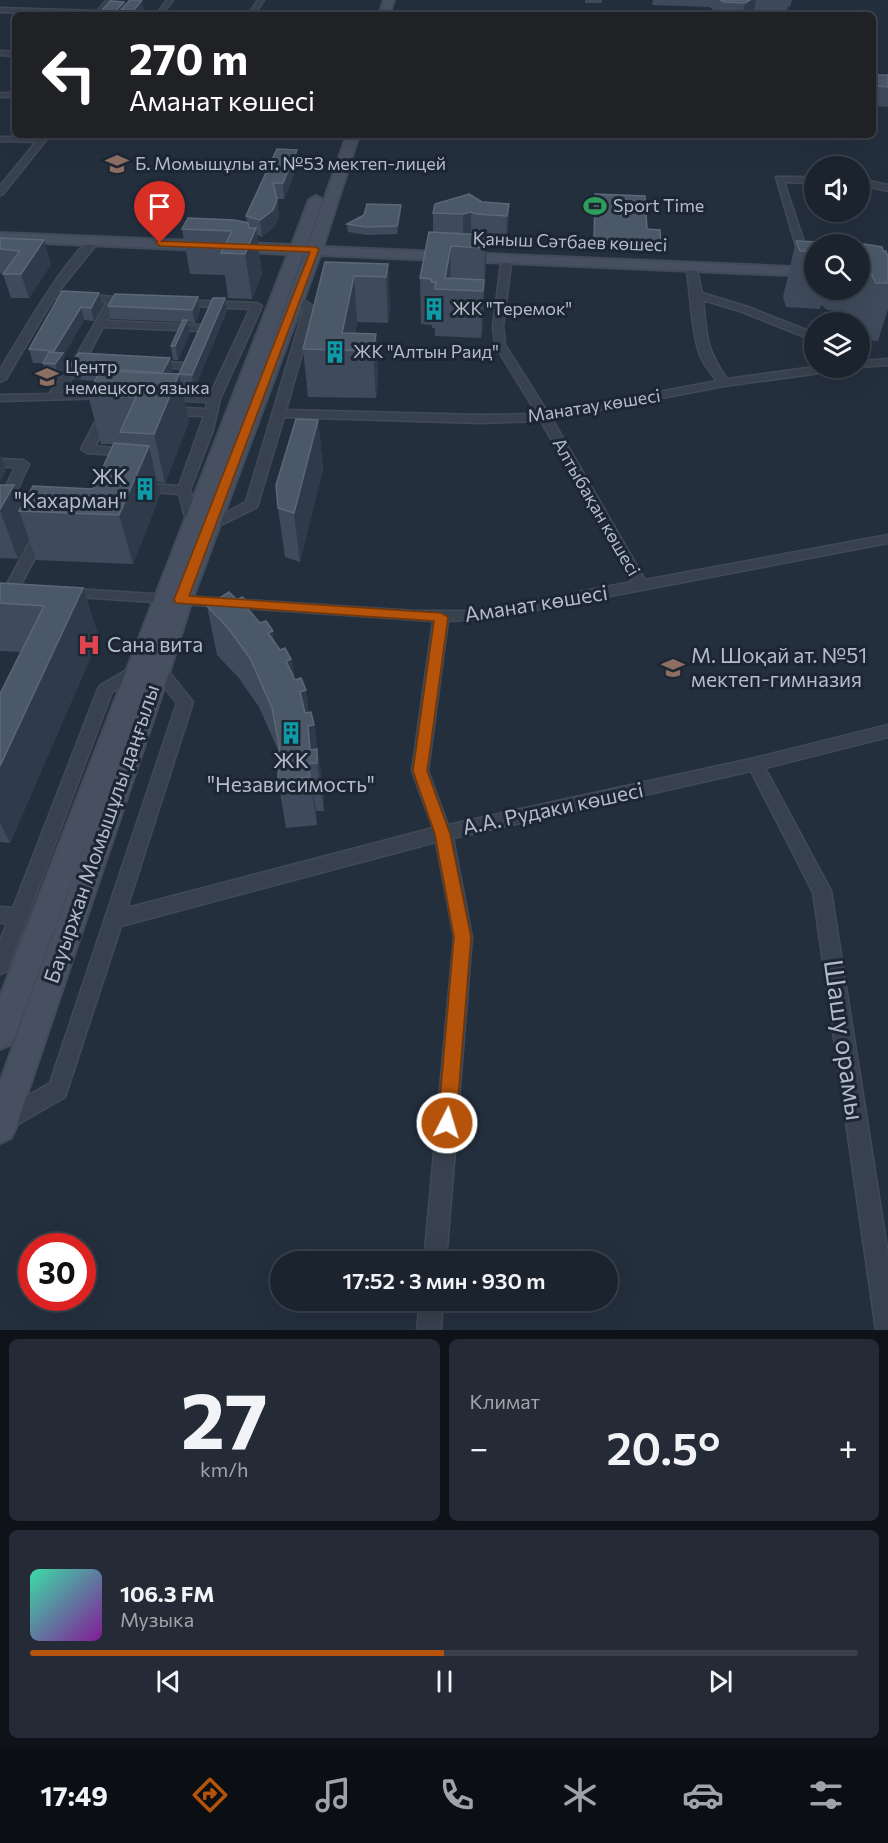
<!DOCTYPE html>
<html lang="ru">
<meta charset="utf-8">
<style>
:root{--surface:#1b232e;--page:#242b36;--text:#f1f3f6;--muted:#a0a4aa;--line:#39404a;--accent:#b45309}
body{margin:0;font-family:Commissioner,sans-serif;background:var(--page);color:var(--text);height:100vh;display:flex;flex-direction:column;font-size:22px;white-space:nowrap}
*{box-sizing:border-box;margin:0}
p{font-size:20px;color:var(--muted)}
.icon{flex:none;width:33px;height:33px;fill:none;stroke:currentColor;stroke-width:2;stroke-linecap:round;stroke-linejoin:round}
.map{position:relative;height:1330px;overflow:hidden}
.sheet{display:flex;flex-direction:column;gap:9px;padding:9px;background:#0f1319;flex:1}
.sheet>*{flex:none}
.top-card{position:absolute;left:12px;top:12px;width:864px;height:126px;border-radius:9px;box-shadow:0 6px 24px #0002,0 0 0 2px var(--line);background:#202124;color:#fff;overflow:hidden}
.fabs{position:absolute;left:804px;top:156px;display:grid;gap:12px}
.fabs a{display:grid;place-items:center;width:66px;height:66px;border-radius:50%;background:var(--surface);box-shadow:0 6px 24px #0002,0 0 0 2px var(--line);font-size:30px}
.speed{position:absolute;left:18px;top:1233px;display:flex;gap:12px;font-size:30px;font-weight:700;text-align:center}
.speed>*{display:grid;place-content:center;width:78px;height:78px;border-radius:50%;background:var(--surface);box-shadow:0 6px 24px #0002,0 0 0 2px var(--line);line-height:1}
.speed .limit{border:9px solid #d22;background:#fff;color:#111}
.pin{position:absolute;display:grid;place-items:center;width:51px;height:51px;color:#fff;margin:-62px -26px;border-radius:50% 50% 50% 0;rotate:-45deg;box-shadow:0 0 6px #0007}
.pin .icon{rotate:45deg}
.me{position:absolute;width:66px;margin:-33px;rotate:5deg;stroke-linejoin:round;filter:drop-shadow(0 0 4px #0008)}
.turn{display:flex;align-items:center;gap:21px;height:126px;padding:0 18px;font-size:27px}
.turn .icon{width:78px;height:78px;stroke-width:2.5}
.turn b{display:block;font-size:42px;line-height:51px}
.big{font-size:45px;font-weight:600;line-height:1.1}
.sheet .widget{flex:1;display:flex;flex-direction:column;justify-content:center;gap:9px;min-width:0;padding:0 21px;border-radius:9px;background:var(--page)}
.sheet .dial{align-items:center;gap:0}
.dial b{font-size:78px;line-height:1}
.song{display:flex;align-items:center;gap:18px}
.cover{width:72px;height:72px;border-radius:9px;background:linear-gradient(135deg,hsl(160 70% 55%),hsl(290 70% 35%))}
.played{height:6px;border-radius:3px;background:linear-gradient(90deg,var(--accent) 50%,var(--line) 50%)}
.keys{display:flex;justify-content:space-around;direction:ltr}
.heat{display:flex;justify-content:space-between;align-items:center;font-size:33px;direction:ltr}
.sheet .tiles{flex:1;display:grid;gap:9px;grid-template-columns:1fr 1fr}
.widget:last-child{grid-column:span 2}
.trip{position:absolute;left:270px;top:1251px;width:348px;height:60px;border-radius:30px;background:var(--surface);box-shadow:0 6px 24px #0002,0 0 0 2px var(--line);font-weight:600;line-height:60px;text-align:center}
.tab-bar{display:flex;height:96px;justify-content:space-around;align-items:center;background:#0b0e12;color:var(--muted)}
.tab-bar .icon{width:42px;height:42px}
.tab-bar .current{color:var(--accent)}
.tab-bar b{font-size:27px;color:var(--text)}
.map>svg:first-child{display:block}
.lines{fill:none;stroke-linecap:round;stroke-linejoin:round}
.street-casing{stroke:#414a57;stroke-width:3}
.secondary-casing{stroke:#414a57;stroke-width:4}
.street{fill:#38414e;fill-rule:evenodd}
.secondary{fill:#465061;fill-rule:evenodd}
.wall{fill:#3f4b5c}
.shaded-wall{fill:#2f3b4b}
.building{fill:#4b5868;stroke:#5c6777;stroke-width:1.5}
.route{fill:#b45309;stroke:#753606;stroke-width:1.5}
.labels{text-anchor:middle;stroke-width:6;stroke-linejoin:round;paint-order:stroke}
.far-poi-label{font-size:18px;fill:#b4bcc9;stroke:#1d2633;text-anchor:start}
.far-street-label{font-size:18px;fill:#b4bcc9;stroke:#1d2633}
.poi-label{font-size:21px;fill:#b4bcc9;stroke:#1d2633;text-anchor:start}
.street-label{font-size:21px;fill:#b4bcc9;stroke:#1d2633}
.near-street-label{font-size:26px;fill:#b4bcc9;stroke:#1d2633}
</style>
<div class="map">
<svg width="888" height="1330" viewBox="0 0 888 1330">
<rect width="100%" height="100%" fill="#242f3e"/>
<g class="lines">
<g class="street-casing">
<g id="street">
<polygon points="107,0 114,0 101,15 0,12 0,8 97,11"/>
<polygon points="167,0 173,0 162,15 156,15"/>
<polygon points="258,0 264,0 254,15 248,15"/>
<polygon points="0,51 15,52 15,56 0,55"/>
<rect x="0" y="93" width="15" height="4"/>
<polygon points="42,135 50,135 3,194 0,195 0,186 36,142 0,141 0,137 40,137"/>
<polygon points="776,177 814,177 814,183 784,182 810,260 808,262 800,260"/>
<polygon points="860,179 888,185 888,191 860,185"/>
<path d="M95 237 100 240 58 292 136 299V303H117L107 321 200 325 205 328 200 331 103 327 85 361 61 393H106L110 394V398L0 401V395L49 394 74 360 107 302 54 298 6 379 0 382V370C16 343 71 247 95 237Z"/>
<path d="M506 261 511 264 503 326 505 345 548 413 717 381C711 373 704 365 701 357 691 334 691 292 686 266L691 263 696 266 702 293 748 307 814 333V340L810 339 740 311 703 300C707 336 705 348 727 379L814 367 841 368 835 371 724 386 552 419 645 580 888 535V543L495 618 448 621 428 771 448 825 755 758 888 725V737L765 768 831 891 888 1255V1330H876L813 892 751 771 453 838 472 937 446 1262H424L454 937 436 842 121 926 65 1097 13 1127 6 1130 0 1128V1112L50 1083 177 703 154 674 151 670 154 666H164L193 702 127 908 433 828 412 771 433 621 65 596 60 594 58 591 60 588 415 611H467L495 608 632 582 541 421 481 423 284 417 257 507 215 528 210 529 203 525 246 502 304 308 292 302V298H300L315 307 286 410 481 415 537 414 495 345 493 326 501 264Z"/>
<polygon points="180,300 257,303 262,306 220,399 213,430 190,490 200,520 193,524 186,520 179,494 140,491 134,487 140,483 179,486 204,416 166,415 160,411 166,407 206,409 207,402 163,400 157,397 163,394 210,395 250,309 176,305 175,303"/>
<polygon points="888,359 888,365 860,367 860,361"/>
<polygon points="153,361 183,363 189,366 183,369 149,366 147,364"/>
<polygon points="106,409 112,413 95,446 132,450 134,453 132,456 87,453 81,449 100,413"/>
<polygon points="0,459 23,460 29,464 7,513 0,517 0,499 15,467 0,467"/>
<polygon points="42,528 49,532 20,586 13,591 8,589 6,586 35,532"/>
<polygon points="137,664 142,666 145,670 142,674 112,692 9,965 7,971 0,974 0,941 7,923 0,923 0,907 13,908 98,689 101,685"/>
<polygon points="420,1300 443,1300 441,1330 417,1330"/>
</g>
</g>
<g class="secondary-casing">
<g id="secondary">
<polygon points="384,0 394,0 389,15 379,15"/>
<path d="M347 135H359L323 247 814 268V276L320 255 192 600 170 670 16 1127 11 1138 0 1143V1083L94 821 15 1035 10 1045 0 1049V997L288 254 0 241V233L292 245 309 200 316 196 323 200 306 246H308ZM303 254 305 255 257 380Z"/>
</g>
</g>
<use href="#street" class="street"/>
<use href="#secondary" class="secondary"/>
</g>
<g class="wall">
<rect x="585" y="0" width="17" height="3"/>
<polygon points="653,0 792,0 790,7 788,7 787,11 754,10 745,15 721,15 709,7 652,5"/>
<polygon points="124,2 125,6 145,14 144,15 98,15"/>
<polygon points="873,75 888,75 888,107 873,106"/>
<polygon points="297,150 298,165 284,199 277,199 279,217 275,226 262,237 257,235 262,273 252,299 228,298 225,275 190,274 182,229 247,223 246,216"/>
<polygon points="595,198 647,229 661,243 660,247 594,244"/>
<polygon points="482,202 509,204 508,228 506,240 487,239 485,280 484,293 483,326 481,338 435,336 435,328 432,328 432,325 421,324 420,278 433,232 433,213"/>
<polygon points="401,205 401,213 397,234 367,235 348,232 347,224"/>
<polygon points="0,238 51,264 29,298 11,298 3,274 0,273"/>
<polygon points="796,241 820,242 824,244 814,244 814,290 860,290 860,244 829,244 829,243 864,244 882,247 883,251 886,251 888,257 888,309 878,341 860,340 860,322 850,322 845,311 827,310 821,305 820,309 786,307 783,297"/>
<polygon points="325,262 388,264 390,309 388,323 357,322 355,334 376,334 378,381 376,398 308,397 303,349"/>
<polygon points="99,293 103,306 94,321 84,320 64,355 67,366 59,378 47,377 43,363 33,363 29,349"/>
<polygon points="198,297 200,310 195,323 188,322 190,333 178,360 173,360 171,346 182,322 111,319 108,306"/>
<polygon points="225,298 227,311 194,389 182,388 189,422 165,483 157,482 160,495 133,564 36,560 29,539 18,559 0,558 0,485 14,485 21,506 93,489 114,444 101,444 88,395 95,381 74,379 70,366 173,371 171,374 179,374"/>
<polygon points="318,420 323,469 300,562 285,557 278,508"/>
<polygon points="0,583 83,588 99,638 10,843 0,842 0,694 21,652 0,651"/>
<polygon points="237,600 252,605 253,616 280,650 291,659 295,680 314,725 324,797 324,811 316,811 317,825 286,828 278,780 279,752 259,707 238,677 217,655 207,606"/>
</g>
<g class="shaded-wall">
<polygon points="142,0 145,14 144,15 134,15 133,11"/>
<polygon points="750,0 756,0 754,10 745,15 742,15 745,3"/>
<polygon points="124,2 126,11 120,11 121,15 112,15"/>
<polygon points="297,150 298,165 284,199 283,183"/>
<polygon points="277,200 279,217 275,226 262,237 260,220"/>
<polygon points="509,204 508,228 506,240 507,216"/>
<polygon points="401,205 401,213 397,234 397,226"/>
<polygon points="471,212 471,235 463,238 463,214"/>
<polygon points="256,228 262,273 252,299 245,254"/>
<polygon points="487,235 485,280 484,293 485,248"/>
<polygon points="44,240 51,264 29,298 21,274"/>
<polygon points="451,246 450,290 445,278"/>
<polygon points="388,264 390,309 388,323 386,277"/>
<polygon points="354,276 357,322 351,350 342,333"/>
<polygon points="484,280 483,326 481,338 483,291"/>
<polygon points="99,293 103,306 94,321 91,308"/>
<polygon points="198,297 200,310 195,323 192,310"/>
<polygon points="225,298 227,311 194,389 192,375"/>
<polygon points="81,307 84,320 64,355 67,366 59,378 55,364 57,361 54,351"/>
<polygon points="187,320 190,333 178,360 175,346"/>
<polygon points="376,334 378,381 376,398 373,351"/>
<polygon points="170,358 173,371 165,386 162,373"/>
<polygon points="179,374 189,422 165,483 154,434"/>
<polygon points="318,420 323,469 300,562 294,513"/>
<polygon points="149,446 160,495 133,564 119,515"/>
<polygon points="0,453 6,471 0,482"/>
<polygon points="14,485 23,511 19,511 29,539 18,559 0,511 0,509"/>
<polygon points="83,588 99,638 10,843 0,823 0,766"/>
<polygon points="252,605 260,655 247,608"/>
<polygon points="273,631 281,680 268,633"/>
<polygon points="291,659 299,708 286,661"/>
<polygon points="306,690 311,726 314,725 324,797 324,811 317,763 312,763 300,692"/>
<polygon points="309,763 316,811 317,825 310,777"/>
</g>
<g class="building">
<polygon points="130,0 142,0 133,11 120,11"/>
<polygon points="720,0 750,0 745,3 724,2"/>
<polygon points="110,1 124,2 112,15 98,15"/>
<polygon points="873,75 888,75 888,87 878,86"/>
<polygon points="277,149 297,150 283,183 273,183 277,200 273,210 260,220 246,216"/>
<polygon points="469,194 482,202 509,204 507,216 477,214 471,212 463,214 433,213 435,204"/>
<polygon points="595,194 645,196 647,229 660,230 661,243 594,240"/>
<polygon points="367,204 401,205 397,226 366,227 347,224 364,215"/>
<polygon points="188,218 234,220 248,223 249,228 256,228 245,254 221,253 232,231 182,229"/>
<polygon points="429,232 487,235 485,248 451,246 445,278 484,280 483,291 435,289 436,282 431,282 432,279 420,278"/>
<polygon points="0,238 44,240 21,274 3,274 20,251 0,249"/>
<polygon points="796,241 820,242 824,244 814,244 814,251 800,251"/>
<polygon points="829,243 864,244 882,247 883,251 886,251 888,257 888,283 876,283 861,254 860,254 860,244 831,244"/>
<polygon points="325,262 388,264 386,277 354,276 342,333 376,334 373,351 303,349"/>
<polygon points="62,291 99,293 91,308 81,307 54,351 29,349"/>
<polygon points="115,294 198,297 192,310 108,306"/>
<polygon points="213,298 225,298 192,375 179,374"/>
<polygon points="183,320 187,320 175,346 171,346"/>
<polygon points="49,352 63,353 55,364 43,363"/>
<polygon points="79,353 170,358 162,373 70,366"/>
<polygon points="100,371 179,374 154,434 120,432 136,397 88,395"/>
<polygon points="296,419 318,420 294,513 278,508 276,485"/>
<polygon points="114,443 149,446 119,515 19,511 33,486 93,489"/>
<polygon points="0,485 14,485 0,509"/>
<polygon points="0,583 83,588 0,766 0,694 44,606 0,603"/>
<polygon points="229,592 237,600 242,597 252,605 247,608 260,623 266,621 273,631 268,633 280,650 285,648 291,659 286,661 295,680 301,678 306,690 300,692 305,713 311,712 314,725 308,726 310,750 317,749 317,763 309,763 310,777 278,780 279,745 272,708 250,658 228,628 207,606"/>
</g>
<polygon class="route" points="157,241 315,247 319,249 189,596 441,613 448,617 427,771 450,834 471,937 456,1123 454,1129 447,1132 440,1129 438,1123 454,937 435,834 413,771 434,621 176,603 174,600 310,252 160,246 156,243"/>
<defs>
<g id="school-bare" transform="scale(1.8)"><path d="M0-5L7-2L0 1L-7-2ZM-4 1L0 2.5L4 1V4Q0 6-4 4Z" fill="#8d6e63" stroke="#1d2633" stroke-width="2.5" paint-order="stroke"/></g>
<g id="stadium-bare" transform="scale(1.8)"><path d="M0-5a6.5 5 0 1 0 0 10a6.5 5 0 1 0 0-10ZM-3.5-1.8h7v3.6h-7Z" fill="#2e9e5b" stroke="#1d2633" stroke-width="2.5" paint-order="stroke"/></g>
<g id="building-bare" transform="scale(1.8)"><path d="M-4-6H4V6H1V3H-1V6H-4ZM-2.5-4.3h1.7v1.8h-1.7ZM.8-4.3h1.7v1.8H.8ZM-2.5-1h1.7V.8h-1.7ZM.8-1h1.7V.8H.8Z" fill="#0f9aa8" stroke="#1d2633" stroke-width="2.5" paint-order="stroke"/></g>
<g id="hospital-bare" transform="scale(1.8)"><path d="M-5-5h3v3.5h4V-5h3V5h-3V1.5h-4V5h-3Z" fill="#e0444e" stroke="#1d2633" stroke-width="2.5" paint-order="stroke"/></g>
</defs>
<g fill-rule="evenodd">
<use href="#school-bare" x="117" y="164"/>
<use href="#stadium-bare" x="595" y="206"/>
<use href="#building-bare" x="434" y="309"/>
<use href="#building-bare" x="335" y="352"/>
<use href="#school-bare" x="47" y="377"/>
<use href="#building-bare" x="145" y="489"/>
<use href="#hospital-bare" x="89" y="645"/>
<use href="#school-bare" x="673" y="668"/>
<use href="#building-bare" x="291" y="733"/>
</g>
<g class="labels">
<g class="far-poi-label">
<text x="135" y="170">Б. Момышұлы ат. №53 мектеп-лицей</text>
<text x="613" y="212">Sport Time</text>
<text x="452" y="315">ЖК "Теремок"</text>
<text x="353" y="358">ЖК "Алтын Раид"</text>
<text x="65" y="373">Центр<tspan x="65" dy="21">немецкого языка</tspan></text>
</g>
<g class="far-street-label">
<text transform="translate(570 242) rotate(2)" y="6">Қаныш Сәтбаев көшесі</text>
<text transform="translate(594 406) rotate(-9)" y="6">Манатау көшесі</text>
<text transform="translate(596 507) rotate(60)" y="6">Алтыбақан көшесі</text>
</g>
<g class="poi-label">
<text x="127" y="484" text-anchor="end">ЖК<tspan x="127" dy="24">"Кахарман"</tspan></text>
<text x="107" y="652">Сана вита</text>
<text x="691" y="663">М. Шоқай ат. №51<tspan x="691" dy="24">мектеп-гимназия</tspan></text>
<text x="291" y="768" text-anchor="middle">ЖК<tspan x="291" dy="24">"Независимость"</tspan></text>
</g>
<g class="street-label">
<text transform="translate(536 604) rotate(-9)" y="7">Аманат көшесі</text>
<text transform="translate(553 809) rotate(-12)" y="7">А.А. Рудаки көшесі</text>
<text transform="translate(102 834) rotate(-71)" y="7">Бауыржан Момышұлы даңғылы</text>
</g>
<g class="near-street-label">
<text transform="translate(844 1040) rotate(82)" y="9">Шашу орамы</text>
</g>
</g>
</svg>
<div class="fabs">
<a><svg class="icon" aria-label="sound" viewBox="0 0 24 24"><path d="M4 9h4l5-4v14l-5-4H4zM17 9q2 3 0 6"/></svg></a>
<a><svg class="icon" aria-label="search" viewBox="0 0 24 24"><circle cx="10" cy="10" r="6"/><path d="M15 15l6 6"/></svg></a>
<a><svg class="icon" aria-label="layers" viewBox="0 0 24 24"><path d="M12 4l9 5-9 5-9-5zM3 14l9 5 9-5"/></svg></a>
</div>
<div class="speed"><div class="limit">30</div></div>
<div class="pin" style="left:160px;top:243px;background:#d93025"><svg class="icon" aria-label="arrive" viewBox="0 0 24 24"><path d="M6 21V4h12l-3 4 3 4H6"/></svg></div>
<svg class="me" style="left:447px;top:1123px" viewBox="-20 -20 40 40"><circle r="17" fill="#b45309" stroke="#fff" stroke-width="3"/><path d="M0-11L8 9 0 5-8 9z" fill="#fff"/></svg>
<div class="trip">17:52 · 3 мин · 930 m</div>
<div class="top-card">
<div class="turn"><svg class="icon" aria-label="left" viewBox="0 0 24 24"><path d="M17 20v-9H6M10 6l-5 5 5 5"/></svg><div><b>270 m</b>Аманат көшесі</div></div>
</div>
</div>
<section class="sheet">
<div class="tiles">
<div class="widget dial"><b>27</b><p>km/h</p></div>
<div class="widget"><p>Климат</p>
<div class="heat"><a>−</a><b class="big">20.5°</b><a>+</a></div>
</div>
<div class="widget">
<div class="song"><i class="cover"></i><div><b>106.3 FM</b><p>Музыка</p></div></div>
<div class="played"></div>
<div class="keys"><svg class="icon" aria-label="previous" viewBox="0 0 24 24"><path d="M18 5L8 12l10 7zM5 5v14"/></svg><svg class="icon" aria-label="pause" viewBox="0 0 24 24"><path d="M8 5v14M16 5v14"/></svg><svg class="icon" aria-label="next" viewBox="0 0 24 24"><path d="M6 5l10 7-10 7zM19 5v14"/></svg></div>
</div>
</div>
</section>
<nav class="tab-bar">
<b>17:49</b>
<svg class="icon current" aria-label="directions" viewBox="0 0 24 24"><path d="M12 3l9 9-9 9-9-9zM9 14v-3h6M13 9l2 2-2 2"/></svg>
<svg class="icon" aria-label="music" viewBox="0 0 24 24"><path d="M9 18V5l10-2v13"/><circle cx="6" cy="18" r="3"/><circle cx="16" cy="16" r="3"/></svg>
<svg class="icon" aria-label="phone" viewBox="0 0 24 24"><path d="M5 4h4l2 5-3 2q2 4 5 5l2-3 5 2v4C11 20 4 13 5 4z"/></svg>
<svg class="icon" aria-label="climate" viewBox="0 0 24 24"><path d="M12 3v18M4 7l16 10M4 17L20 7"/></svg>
<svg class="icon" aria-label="car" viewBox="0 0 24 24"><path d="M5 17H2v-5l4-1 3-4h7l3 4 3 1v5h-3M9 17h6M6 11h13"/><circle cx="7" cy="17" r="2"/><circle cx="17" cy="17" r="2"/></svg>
<svg class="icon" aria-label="filters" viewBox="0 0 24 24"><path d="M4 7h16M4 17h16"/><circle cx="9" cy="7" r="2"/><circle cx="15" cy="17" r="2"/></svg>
</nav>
